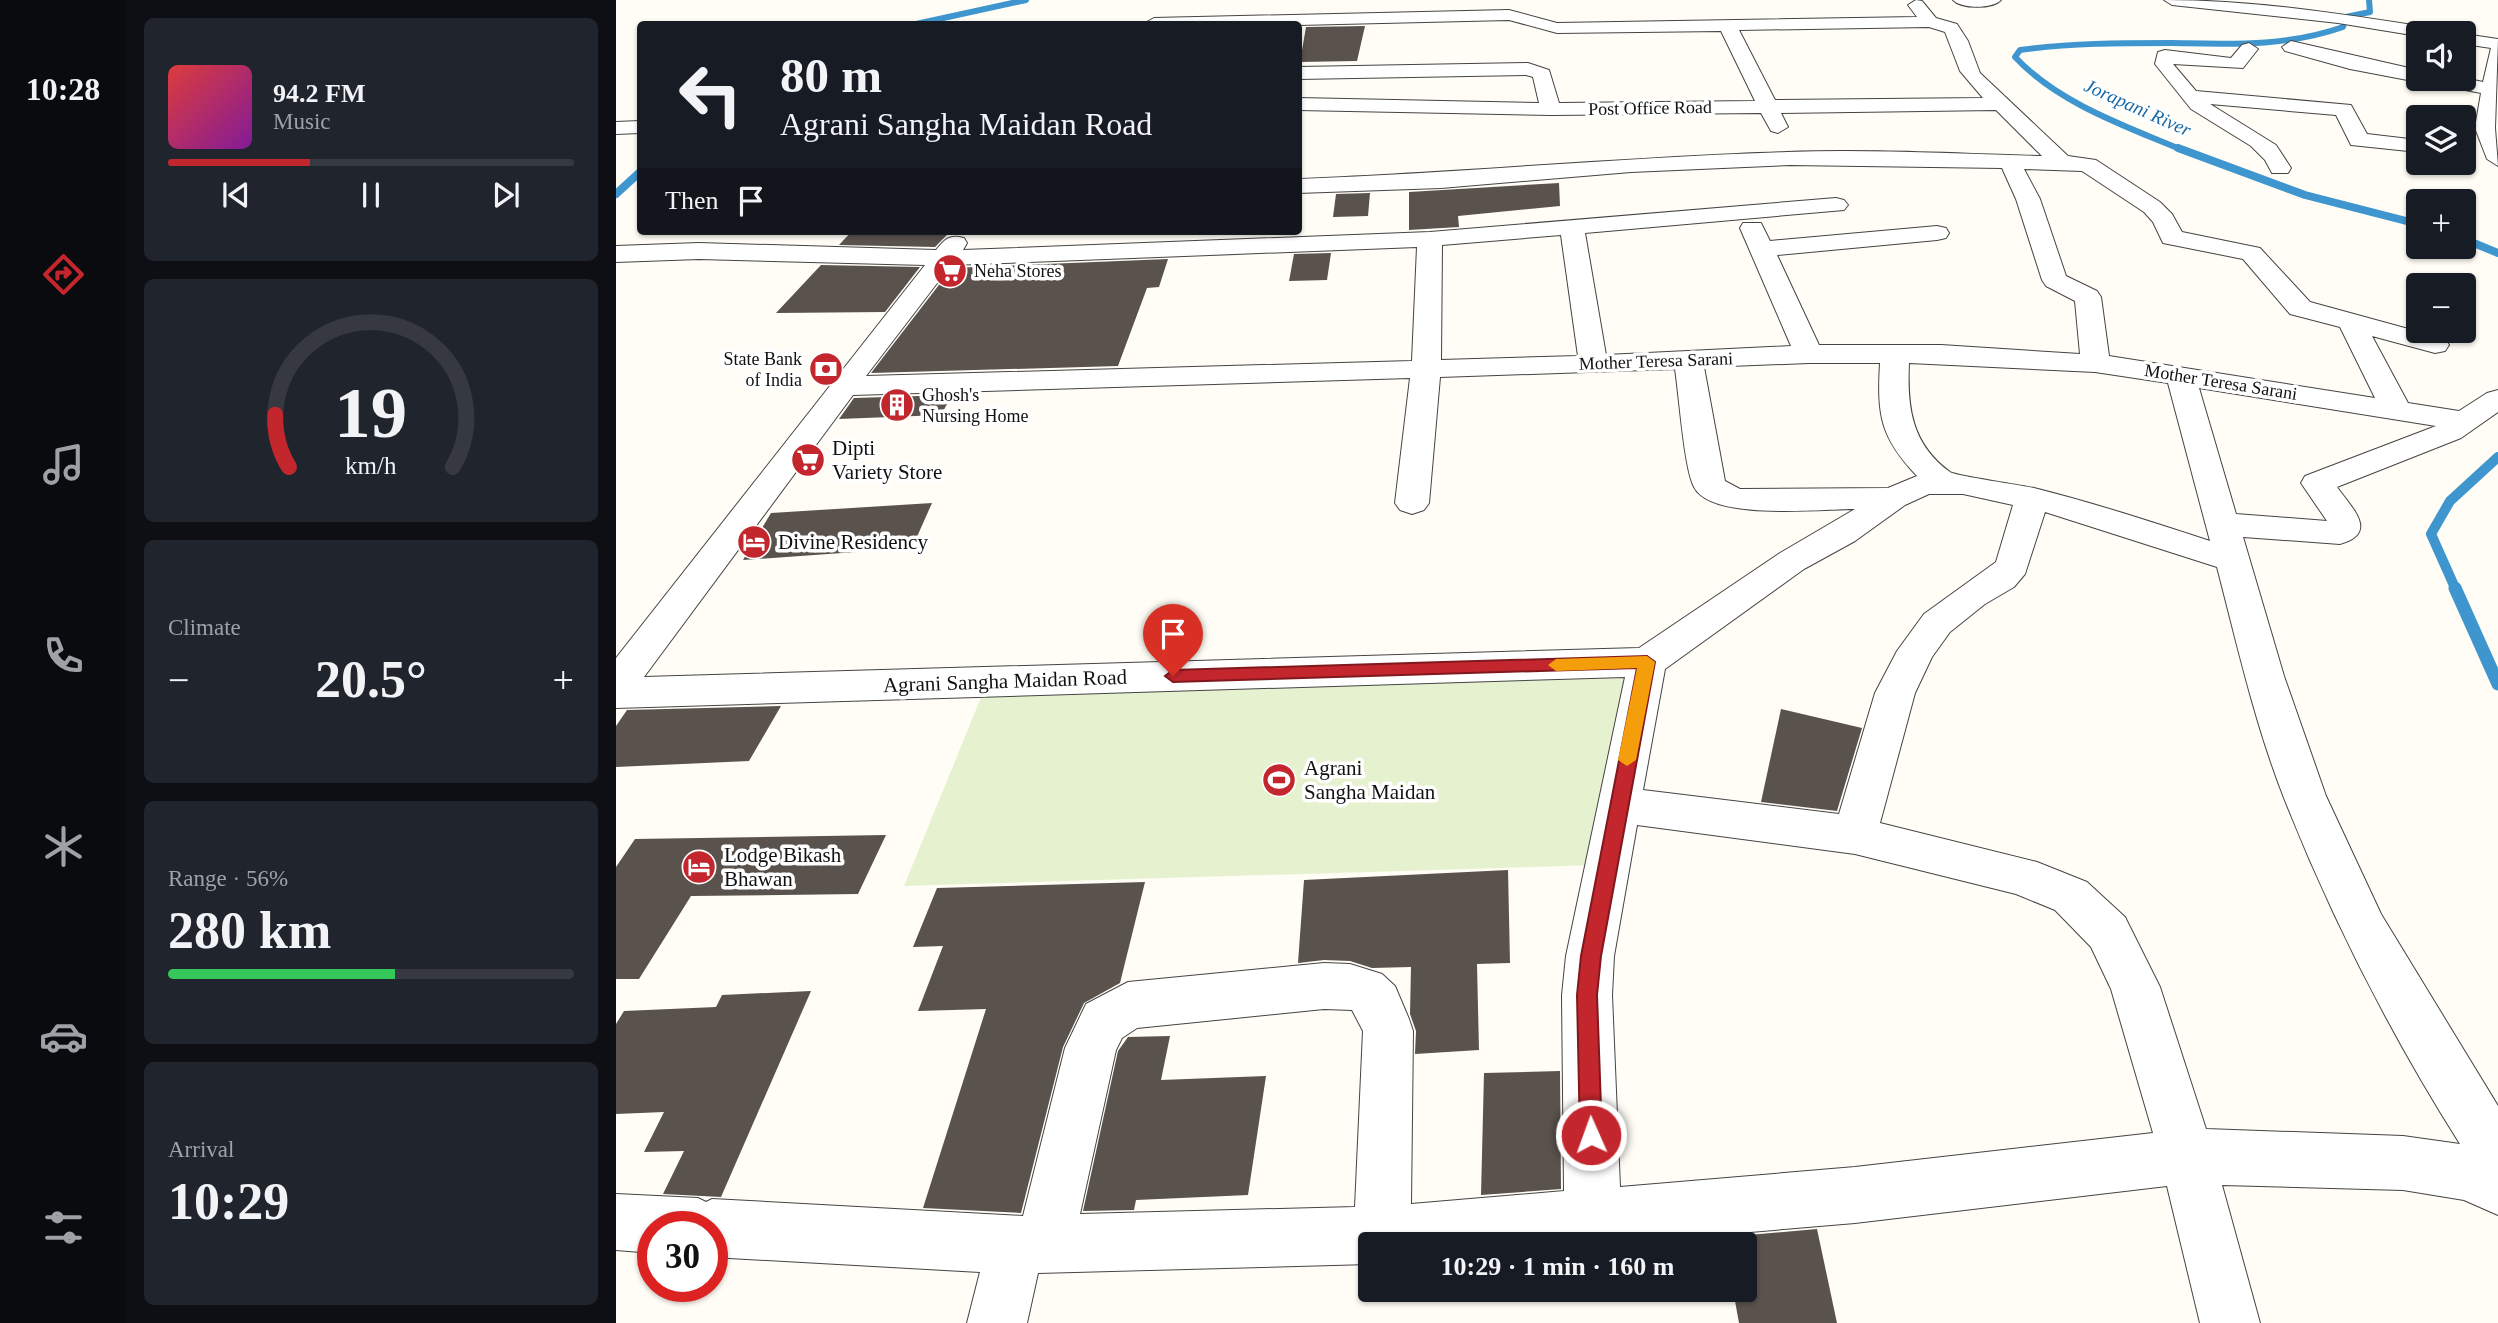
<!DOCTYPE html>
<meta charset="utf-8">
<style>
:root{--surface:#171b24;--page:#20242c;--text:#f1f3f6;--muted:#9ea1a6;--line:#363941;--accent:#c4262e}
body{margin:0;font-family:Georgia,serif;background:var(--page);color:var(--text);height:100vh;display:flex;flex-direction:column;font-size:26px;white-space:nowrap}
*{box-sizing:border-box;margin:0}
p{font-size:23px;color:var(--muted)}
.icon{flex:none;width:38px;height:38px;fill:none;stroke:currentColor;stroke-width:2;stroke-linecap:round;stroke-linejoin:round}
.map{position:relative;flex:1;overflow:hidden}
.details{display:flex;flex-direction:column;gap:18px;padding:18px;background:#0d0f14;width:490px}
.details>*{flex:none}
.banner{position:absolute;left:21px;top:21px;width:665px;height:214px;border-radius:7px;box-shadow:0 2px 5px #0004;background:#171b24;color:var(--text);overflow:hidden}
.buttons{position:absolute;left:1790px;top:21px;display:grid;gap:14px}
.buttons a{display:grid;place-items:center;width:70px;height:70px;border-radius:7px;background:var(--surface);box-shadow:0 2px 5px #0004;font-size:35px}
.speed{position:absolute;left:21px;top:1211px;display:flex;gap:14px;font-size:35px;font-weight:700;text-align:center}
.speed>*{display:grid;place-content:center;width:91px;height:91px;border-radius:50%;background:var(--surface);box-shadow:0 2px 5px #0004;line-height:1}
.speed .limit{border:10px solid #d22;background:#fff;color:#111}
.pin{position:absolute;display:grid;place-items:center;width:60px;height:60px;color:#fff;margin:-72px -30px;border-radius:50% 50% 50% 0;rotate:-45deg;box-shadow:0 0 7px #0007}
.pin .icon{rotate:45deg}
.me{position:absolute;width:77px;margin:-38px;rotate:358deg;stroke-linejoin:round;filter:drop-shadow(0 0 5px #0008)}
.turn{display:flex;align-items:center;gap:24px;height:147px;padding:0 28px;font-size:32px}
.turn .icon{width:91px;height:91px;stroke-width:2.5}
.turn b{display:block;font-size:49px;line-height:60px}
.then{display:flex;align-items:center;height:66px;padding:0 28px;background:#0003;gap:14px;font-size:26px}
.big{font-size:52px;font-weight:700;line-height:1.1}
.details .widget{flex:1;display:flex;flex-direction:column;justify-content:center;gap:10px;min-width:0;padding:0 24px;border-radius:10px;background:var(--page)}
.details .dial{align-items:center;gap:0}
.dial svg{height:182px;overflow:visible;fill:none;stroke:var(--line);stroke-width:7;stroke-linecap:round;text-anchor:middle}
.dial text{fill:var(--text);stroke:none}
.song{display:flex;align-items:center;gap:21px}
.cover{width:84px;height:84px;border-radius:10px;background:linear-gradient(135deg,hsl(0 70% 55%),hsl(290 70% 35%))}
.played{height:7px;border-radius:4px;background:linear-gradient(90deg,var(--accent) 35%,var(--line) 35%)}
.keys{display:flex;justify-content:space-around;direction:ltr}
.heat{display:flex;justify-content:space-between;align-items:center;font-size:38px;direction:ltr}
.charge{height:10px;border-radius:5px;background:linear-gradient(90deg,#34c759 56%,var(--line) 0)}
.trip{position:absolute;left:742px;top:1232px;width:399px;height:70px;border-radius:7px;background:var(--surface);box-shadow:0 2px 5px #0004;font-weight:700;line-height:70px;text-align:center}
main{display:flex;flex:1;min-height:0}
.dock{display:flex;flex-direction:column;width:126px;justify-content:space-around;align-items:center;background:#090b0e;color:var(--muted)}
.dock .icon{width:49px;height:49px}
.dock .current{color:var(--accent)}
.dock b{font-size:32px;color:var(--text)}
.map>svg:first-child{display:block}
.pitch{fill:#e6f2cf}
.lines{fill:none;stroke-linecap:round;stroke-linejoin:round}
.stream-far3{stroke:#3f96cf;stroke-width:6}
.stream-far2{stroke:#3f96cf;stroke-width:8}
.stream-far1{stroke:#3f96cf;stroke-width:10}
.stream{stroke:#3f96cf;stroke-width:13}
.building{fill:#5a524d}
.minor-casing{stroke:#444;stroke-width:2}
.minor{fill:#fff;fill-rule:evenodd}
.route{fill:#c4262e;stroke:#7f191e;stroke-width:2}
.slow{fill:#f59e0b}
.labels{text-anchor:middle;stroke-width:7;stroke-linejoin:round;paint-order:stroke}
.far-street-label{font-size:18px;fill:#111;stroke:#fff}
.far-poi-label{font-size:18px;fill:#111;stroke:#fff;text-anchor:start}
.far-water-label{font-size:19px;font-style:italic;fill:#1768a6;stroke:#fff}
.poi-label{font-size:21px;fill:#111;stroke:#fff;text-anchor:start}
.street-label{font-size:21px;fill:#111;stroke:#fff}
</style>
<main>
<nav class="dock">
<b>10:28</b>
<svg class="icon current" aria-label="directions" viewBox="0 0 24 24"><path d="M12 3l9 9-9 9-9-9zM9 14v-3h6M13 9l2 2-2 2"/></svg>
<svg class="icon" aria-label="music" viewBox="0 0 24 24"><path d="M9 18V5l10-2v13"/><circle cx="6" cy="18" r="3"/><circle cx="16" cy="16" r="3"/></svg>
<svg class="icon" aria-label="phone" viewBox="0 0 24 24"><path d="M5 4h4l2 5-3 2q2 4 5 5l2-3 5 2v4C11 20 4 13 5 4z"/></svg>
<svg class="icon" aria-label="climate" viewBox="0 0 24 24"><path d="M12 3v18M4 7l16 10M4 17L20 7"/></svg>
<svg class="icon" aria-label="car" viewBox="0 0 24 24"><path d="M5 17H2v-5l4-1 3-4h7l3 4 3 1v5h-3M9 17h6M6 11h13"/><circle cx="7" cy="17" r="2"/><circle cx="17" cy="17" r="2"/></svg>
<svg class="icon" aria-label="filters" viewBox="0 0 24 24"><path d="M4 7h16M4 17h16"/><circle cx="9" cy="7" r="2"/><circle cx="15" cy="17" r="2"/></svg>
</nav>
<section class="details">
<div class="widget">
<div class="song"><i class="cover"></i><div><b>94.2 FM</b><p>Music</p></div></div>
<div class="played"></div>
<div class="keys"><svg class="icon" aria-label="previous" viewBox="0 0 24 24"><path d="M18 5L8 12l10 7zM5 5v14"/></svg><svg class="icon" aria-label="pause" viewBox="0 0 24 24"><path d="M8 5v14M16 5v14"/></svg><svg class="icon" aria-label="next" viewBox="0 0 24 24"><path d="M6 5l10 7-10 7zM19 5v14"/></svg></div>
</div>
<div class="widget dial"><svg viewBox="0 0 100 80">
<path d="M14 69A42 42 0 1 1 86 69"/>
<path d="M14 69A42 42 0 0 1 8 46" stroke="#c4262e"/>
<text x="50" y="56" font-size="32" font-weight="700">19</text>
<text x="50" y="72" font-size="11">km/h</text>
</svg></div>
<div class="widget"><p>Climate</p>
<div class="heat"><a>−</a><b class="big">20.5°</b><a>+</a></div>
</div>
<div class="widget"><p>Range · 56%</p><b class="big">280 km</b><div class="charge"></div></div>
<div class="widget"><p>Arrival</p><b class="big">10:29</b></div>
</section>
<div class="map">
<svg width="1882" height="1323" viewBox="0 0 1882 1323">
<rect width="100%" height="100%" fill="#fffdf5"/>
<polygon class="pitch" points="1012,672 982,865 288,886 366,695"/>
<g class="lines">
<g class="stream-far3">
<polyline points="300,24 410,0"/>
<path d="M1566 150C1509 126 1442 103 1399 57L1404 50C1454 43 1505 43 1556 43 1615 44 1670 47 1727 27L1730 17 1754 12 1753 0"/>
</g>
<g class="stream-far2">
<polyline points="1562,148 1689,195 1802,224"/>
<polyline points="0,194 24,172"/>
<polyline points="1848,239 1882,253"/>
</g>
<polyline class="stream-far1" points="1840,590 1815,534 1834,501 1882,457"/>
<polyline class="stream" points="1839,588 1882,684"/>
</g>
<g class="building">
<polygon points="749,26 741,61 684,62 690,27"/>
<polygon points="943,183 944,206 842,216 843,227 793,230 793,192"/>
<polygon points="754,193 752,216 717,217 720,194"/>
<polygon points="236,231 335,231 319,247 223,245"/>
<polygon points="715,253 711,280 673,281 678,254"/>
<polygon points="552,259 543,287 531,288 502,366 255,373 336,268"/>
<polygon points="205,265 304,267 269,312 160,313"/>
<polygon points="336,395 325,415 223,419 238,398"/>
<polygon points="316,503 296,548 127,560 155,513"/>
<polygon points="165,706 133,761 0,767 0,726 11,710"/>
<polygon points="1165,709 1246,728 1221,811 1145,802"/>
<polygon points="270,835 242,894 75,896 23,979 0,979 0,867 19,839"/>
<polygon points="892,870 894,963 861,964 863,1050 799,1054 800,1031 794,1014 795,967 756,968 734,961 708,960 682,963 688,880"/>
<polygon points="529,882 504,983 468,1003 447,1047 405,1213 307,1208 370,1009 302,1011 327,946 297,947 321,888"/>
<polygon points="195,991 105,1197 47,1194 68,1151 28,1152 48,1112 0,1114 0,1024 8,1011 100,1007 106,995"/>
<polygon points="554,1036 545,1080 650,1076 632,1195 520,1200 518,1210 467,1211 502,1051 512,1037"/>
<polygon points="944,1071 945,1189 865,1195 868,1073"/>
<polygon points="1201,1229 1221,1323 1123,1323 1117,1290 1129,1290 1129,1244 1110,1244 1109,1237"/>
</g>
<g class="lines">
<g class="minor-casing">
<g id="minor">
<path d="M1300 0 1306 1 1320 18 1341 24 1352 41 1364 73 1452 156 1480 160 1544 202 1556 214 1566 232 1644 248 1694 302 1829 339 1833 345 1829 351 1819 353 1756 336 1792 403 1843 411 1871 393 1882 390V412L1845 438 1721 487C1735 507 1764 533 1724 544L1627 537 1668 676 1710 796 1765 914 1882 1106V1215L1848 1200 1787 1190 1606 1185 1644 1323H1584L1551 1186 1239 1223 992 1244H754V1264L422 1273 411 1323H351L364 1272 96 1257V1227H37V1253L0 1250V1194L82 1198 90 1202 96 1199 407 1216 449 1048 470 1004 512 982 708 963 734 964 766 974 779 986 793 1019 797 1031 795 1204 948 1191 946 995 950 956 1009 677 0 708V658L309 265 83 259 0 262V246L83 243 320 250C329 239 333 234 348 238L351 243 347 250 814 232 1220 198 1228 200 1232 205 1228 210 969 233 990 355 1175 346 1124 228 1127 223H1145L1154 241 1321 226 1330 228 1333 233 1330 238 1321 240 1161 255 1203 345H1325L1464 354 1459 301 1430 286 1426 280 1400 199 1386 168 1174 165 1015 172 825 188 682 193V179C846 173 1008 157 1171 152 1256 149 1341 154 1426 156L1380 110 1165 113 1172 127 1162 133 1155 131 1145 113 935 115 682 110V98L923 103 917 77 910 75 682 79V67L912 63 933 70 943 103 1139 101 1105 31 941 33 893 20 682 25 529 23 538 18 893 10 941 23 1301 17 1292 5ZM1313 27 1329 32 1344 71 1367 98 1159 100 1123 30ZM1408 169 1466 171 1528 212 1537 222 1547 243 1627 259 1674 314 1724 327 1759 398 1493 356 1485 297 1481 291 1450 276 1424 199ZM945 235 962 356 825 360 826 245ZM801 247 796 361 250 376 335 265ZM1193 363H1264C1261 415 1264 437 1301 476L1272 488 1124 489 1109 481 1088 367ZM1293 363 1479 372 1552 383 1594 541C1536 522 1478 503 1418 488 1405 485 1340 476 1334 472 1295 444 1291 406 1293 363ZM1059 369C1063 394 1068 468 1078 487 1095 521 1204 509 1239 509L1164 553 1023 648 28 677 237 395 794 378 779 503 784 510 796 514 808 510 813 503 824 377ZM1583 388 1820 426 1689 476 1685 483 1711 521 1620 514ZM1313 494H1347L1397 505 1380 562 1308 614 1281 651 1259 693 1223 814 1027 790 1049 669 1188 569 1239 541 1289 505ZM1429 512 1601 567C1621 644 1639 724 1668 798 1716 919 1775 1035 1844 1144L1787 1136 1590 1129 1544 987 1509 917 1471 882 1421 862 1264 823 1299 693 1316 657 1334 632 1369 604 1398 587 1409 574ZM1021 825 1239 854 1400 894 1439 910 1475 947 1495 989 1537 1133 1239 1167 1004 1187 996 995 998 956ZM708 1009 736 1010 747 1031 739 1207 464 1214 500 1050 506 1038 521 1028Z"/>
<path d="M1337 0H1385C1377 9 1345 9 1337 0Z"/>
<path d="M1548 0C1638 0 1727 14 1816 28L1825 33H1802V36L1722 23 1556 5Z"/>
<polygon points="1848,34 1882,39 1879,128 1882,166 1871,159 1859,128 1865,93 1813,83 1810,79 1848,78 1867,82 1875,48 1848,44"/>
<polygon points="1675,41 1802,70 1802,79 1810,79 1802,82 1734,69 1669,51 1666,47"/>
<polygon points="1633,43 1642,49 1627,68 1557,64 1580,91 1735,105 1751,134 1802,140 1802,152 1735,145 1720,115 1594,104 1660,145 1675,168 1672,173 1656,173 1649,160 1635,146 1575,109 1539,64 1542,52 1549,50 1615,58 1626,45"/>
<polygon points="24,121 24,133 0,134 0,122"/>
</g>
</g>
<use href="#minor" class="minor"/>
</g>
<polygon class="route" points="1031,656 1039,662 985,956 981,995 986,1135 983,1143 975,1146 967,1143 964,1135 961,995 965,956 1021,668 557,682 549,676 557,670"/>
<polygon class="slow" points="1031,656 1039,662 1020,760 1011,766 1002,760 1021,668 940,671 932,665 940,659"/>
<defs>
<g id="supermarket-disc" transform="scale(1.75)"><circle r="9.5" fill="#c4262e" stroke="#fff"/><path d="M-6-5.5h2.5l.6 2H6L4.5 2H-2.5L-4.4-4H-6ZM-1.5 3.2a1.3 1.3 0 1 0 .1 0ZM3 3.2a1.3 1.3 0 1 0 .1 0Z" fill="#fff"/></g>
<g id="bank-disc" transform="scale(1.75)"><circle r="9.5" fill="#c4262e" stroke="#fff"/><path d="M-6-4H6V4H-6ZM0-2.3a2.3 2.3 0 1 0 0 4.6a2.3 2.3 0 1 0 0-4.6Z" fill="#fff"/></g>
<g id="building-disc" transform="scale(1.75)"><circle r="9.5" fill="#c4262e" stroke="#fff"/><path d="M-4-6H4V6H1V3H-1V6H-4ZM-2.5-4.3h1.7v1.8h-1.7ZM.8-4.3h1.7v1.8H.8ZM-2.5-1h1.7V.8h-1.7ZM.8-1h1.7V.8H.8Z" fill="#fff"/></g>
<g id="hotel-disc" transform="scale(1.75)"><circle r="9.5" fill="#c4262e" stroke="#fff"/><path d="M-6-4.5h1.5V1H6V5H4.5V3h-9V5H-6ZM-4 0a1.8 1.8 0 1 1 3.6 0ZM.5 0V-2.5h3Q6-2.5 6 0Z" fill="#fff"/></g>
<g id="stadium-disc" transform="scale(1.75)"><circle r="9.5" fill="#c4262e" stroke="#fff"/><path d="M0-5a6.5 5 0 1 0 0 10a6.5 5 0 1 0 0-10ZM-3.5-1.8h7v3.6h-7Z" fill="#fff"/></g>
</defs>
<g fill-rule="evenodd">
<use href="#supermarket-disc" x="334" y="271"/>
<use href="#bank-disc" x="210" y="369"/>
<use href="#building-disc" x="281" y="405"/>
<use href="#supermarket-disc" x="192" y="460"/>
<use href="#hotel-disc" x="138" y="542"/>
<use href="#stadium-disc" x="663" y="780"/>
<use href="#hotel-disc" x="83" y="867"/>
</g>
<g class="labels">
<g class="far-street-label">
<text transform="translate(1034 108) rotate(-1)" y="6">Post Office Road</text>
<text transform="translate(1040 361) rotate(-2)" y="6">Mother Teresa Sarani</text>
<text transform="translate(1605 382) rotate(9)" y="6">Mother Teresa Sarani</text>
</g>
<g class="far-poi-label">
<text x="358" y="277">Neha Stores</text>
<text x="186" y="365" text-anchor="end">State Bank<tspan x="186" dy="21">of India</tspan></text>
<text x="306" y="401">Ghosh's<tspan x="306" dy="21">Nursing Home</tspan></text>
</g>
<g class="far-water-label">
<text transform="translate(1522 107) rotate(24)" y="7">Jorapani River</text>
</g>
<g class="poi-label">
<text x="216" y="455">Dipti<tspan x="216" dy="24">Variety Store</tspan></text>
<text x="162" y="549">Divine Residency</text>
<text x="688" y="775">Agrani<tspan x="688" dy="24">Sangha Maidan</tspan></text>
<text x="108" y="862">Lodge Bikash<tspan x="108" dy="24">Bhawan</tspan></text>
</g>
<g class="street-label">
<text transform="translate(389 681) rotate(-2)" y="7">Agrani Sangha Maidan Road</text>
</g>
</g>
</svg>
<div class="buttons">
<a><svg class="icon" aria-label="sound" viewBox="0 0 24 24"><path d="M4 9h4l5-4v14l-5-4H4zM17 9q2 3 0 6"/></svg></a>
<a><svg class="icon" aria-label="layers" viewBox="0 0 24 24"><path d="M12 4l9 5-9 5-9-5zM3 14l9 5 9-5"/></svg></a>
<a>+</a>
<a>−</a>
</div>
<div class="speed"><div class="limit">30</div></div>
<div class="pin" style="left:557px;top:676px;background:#d93025"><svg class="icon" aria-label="arrive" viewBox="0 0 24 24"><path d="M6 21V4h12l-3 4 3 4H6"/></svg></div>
<svg class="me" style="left:975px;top:1135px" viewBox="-20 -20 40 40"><circle r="17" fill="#c4262e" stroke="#fff" stroke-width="3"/><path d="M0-11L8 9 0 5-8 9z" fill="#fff"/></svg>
<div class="trip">10:29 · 1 min · 160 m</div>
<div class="banner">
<div class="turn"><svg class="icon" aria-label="left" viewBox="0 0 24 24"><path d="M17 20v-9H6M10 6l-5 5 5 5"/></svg><div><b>80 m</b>Agrani Sangha Maidan Road</div></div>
<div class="then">Then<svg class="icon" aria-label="arrive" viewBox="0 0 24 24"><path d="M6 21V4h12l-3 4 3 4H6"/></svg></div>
</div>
</div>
</main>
